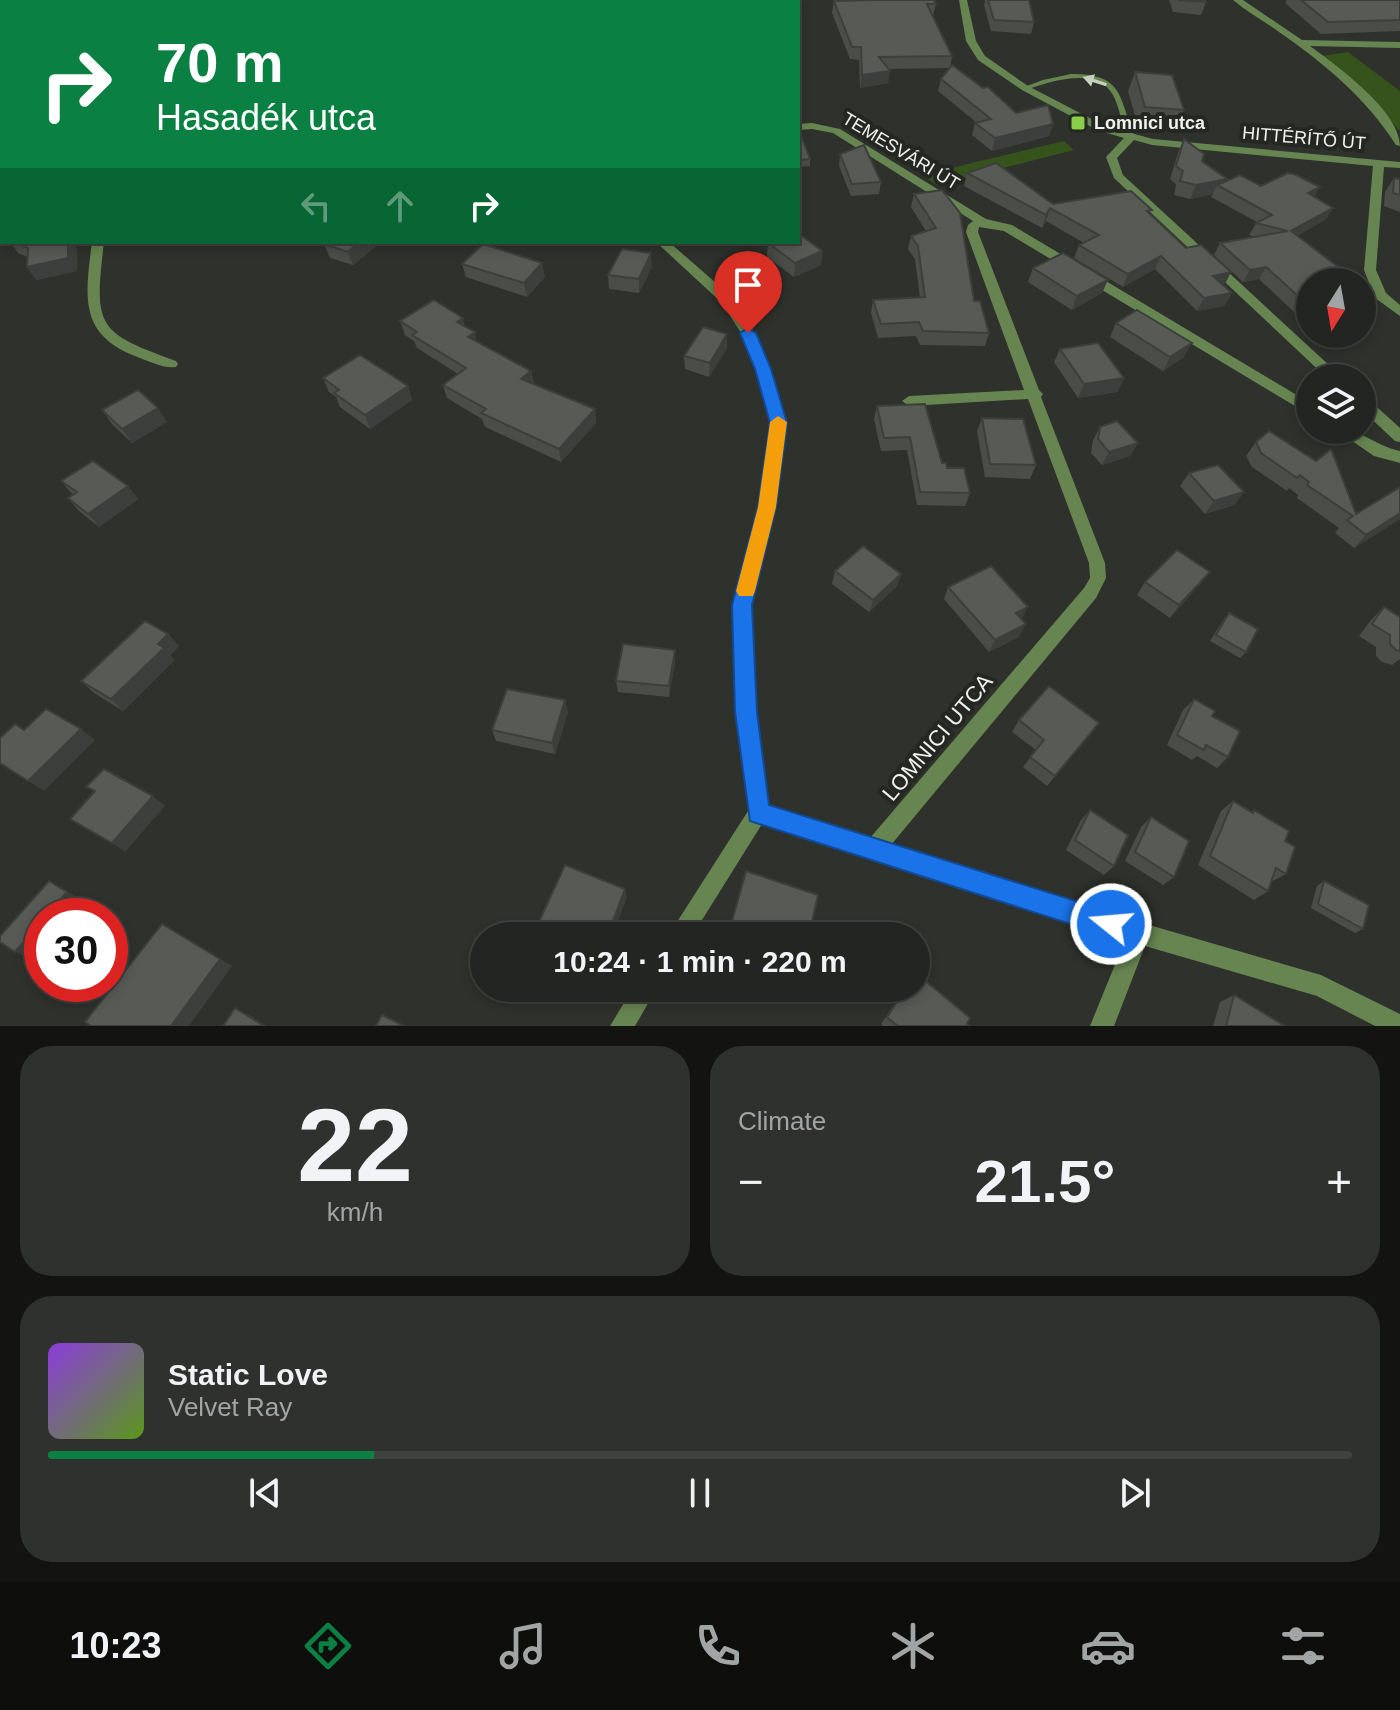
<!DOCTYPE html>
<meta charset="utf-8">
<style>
:root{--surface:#222521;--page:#2e312e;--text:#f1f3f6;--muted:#a2a5a5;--line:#3f423f;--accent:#0b8043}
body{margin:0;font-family:Helvetica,sans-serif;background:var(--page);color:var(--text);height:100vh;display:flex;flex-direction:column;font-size:30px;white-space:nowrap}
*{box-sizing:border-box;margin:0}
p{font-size:26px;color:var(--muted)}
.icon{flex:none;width:44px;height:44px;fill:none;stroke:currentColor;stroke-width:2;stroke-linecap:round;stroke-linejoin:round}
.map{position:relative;height:1026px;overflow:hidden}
.sheet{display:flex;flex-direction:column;gap:20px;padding:20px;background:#131412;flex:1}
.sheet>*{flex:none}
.hud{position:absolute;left:0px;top:0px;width:800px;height:244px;box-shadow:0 4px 12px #0003,0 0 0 2px var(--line);background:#0b8043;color:#fff;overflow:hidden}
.needle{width:52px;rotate:191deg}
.fabs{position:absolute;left:1296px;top:268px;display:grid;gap:16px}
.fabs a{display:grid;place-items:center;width:80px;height:80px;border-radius:50%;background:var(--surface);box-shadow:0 4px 12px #0003,0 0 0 2px var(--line);font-size:40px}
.speed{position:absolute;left:24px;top:898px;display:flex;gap:16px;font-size:40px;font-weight:700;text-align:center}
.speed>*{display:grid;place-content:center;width:104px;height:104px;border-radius:50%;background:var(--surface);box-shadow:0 4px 12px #0003,0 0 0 2px var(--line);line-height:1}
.speed .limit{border:12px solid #d22;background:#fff;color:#111}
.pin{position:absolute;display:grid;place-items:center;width:68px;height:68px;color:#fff;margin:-82px -34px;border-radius:50% 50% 50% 0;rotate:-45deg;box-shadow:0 0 8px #0007}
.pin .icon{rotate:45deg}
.me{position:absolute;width:88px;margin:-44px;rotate:287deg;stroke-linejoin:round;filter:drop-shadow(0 0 6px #0008)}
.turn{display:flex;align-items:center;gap:28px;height:168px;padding:0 24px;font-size:36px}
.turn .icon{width:104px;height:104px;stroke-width:2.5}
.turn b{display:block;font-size:56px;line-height:68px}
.lanes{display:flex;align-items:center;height:76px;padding:0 24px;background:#0003;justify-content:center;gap:40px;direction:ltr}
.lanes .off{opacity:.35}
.big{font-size:60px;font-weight:600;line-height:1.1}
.sheet .card{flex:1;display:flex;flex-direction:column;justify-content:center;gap:12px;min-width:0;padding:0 28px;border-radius:32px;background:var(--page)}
.sheet .dial{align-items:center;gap:0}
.dial b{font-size:104px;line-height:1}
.song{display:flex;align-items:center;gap:24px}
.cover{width:96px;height:96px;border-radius:12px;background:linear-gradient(135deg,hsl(270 70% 55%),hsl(90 70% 35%))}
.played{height:8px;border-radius:4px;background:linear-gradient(90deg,var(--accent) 25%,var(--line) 25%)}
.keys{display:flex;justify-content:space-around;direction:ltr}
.heat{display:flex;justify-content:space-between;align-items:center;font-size:44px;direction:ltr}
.sheet .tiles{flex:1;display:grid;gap:20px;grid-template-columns:1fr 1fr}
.card:last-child{grid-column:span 2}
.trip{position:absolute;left:470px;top:922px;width:460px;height:80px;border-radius:40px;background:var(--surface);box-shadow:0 4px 12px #0003,0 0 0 2px var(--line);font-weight:600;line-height:80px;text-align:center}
.tab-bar{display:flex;height:128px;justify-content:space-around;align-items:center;background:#0e0f0d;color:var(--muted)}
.tab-bar .icon{width:56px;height:56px}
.tab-bar .active{color:var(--accent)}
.tab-bar b{font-size:36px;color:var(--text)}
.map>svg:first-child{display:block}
.green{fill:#36531c}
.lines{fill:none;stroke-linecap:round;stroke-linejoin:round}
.service{fill:#678551;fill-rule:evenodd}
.minor{fill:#678551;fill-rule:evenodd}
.wall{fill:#4b4d49}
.shaded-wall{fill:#3d3f3c}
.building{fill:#575a55;stroke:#3d3f3c;stroke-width:2}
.oneway{fill:#c7d1c0}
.route{fill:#1a73e8;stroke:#114b97;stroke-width:2}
.slow{fill:#f59e0b}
.poi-dot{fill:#89cf48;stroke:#242722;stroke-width:3}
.labels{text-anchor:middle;stroke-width:8;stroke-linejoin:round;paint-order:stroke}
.far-poi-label{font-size:18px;font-weight:bold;fill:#f0f2ef;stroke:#242722;text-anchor:start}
.far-street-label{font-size:18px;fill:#f0f2ef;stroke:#242722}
.street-label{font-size:22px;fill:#f0f2ef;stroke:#242722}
</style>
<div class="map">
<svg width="1400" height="1026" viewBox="0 0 1400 1026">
<rect width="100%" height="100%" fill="#2e312c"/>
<g class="green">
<polygon points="1348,52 1400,91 1400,131 1363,91 1321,56"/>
<polygon points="1064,141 1074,150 937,185 922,175"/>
</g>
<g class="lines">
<path class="service" d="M1071 74C1125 74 1118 97 1135 137L1134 139 1127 137C1121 123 1120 108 1113 95 1097 65 1049 82 1025 90L1021 88 1043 80Z"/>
<g class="minor">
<polygon points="173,0 182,0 183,2 174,2"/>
<rect x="551" y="0" width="8" height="2"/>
<polygon points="751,0 759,0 760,2 752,2"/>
<polygon points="959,0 967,0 976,41 985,56 1028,86 1105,126 1153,139 1400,162 1400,168 1384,167 1376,270 1386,293 1400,305 1400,316 1375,298 1364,270 1373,166 1152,145 1134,140 1117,158 1123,175 1343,378 1327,378 1114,178 1106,157 1124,138 1097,130 1022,90 978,60 966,41"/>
<path d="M1233 0H1243L1302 40 1400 42V48L1310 46C1337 66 1400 111 1400 146L1396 145C1366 98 1325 64 1279 32 1264 21 1247 12 1233 0Z"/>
<polygon points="812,123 840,129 986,219 1012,225 1310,403 1310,415 1004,231 979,227 978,232 1039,390 1043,394 1041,397 1105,563 1106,578 1096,598 891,845 1139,922 1321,975 1400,1014 1400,1026 1375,1026 1317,996 1145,946 1114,1026 1090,1026 1125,940 762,824 692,936 668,936 748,811 737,712 733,605 759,507 771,423 756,369 741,333 722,303 656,242 669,242 732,297 753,330 770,369 785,423 775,507 751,605 755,712 767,806 870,838 1084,588 1090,578 1089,563 1028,399 909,406 902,401 909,396 1024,390 966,232 968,225 973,221 833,133 812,129 798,130 798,124"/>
<rect x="0" y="124" width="2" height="7"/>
<path d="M92 242H104C94 327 96 332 176 361L178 364 176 367C165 369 151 362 140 358 78 336 85 298 92 242Z"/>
<polygon points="1362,397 1367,398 1400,428 1400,442 1395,441 1362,410"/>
<path d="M1336 430C1365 430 1373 445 1400 451V463L1374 456Z"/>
<polygon points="633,988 657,988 635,1026 610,1026"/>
</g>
</g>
<g class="wall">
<polygon points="688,0 724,0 724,1 688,2"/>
<polygon points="985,0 1029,0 1034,22 1031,34 991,31 984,5"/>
<polygon points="1169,0 1205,0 1206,2 1201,15 1173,12"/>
<polygon points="1287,0 1400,0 1400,31 1321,34 1285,3"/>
<polygon points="834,1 936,4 933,15 952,56 950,68 889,69 890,71 888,83 860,88 859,60 850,59 832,13"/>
<polygon points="1135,72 1184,110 1176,129 1138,126 1128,91"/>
<polygon points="941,79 1016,113 1053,124 1049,136 992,151 972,135 975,123 976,122 938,91"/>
<polygon points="798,135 810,159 810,166 798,167"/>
<polygon points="1184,139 1202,161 1227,179 1225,181 1261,186 1314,197 1333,208 1325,220 1298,235 1310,282 1310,327 1259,279 1243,282 1214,255 1220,243 1256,237 1249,235 1257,222 1211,197 1213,194 1190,199 1174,195 1176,184 1170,179 1178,153"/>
<polygon points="840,154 881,182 879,194 851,196 839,166"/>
<polygon points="967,173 1053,204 1150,214 1232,293 1224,306 1197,311 1155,269 1123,287 1074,258 1079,245 1084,243 1046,221 1042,228 964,186"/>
<polygon points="1394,178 1400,179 1400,212 1384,206 1385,192"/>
<polygon points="942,190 974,301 989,333 985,346 920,345 916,336 878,338 871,313 873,300 920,298 915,259 908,249 911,236 926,231 911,207 914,194"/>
<polygon points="10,242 76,242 77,271 36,280 27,257 18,253"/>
<polygon points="327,242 373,242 375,247 353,265 330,258 324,244"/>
<polygon points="768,243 822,251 821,265 794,277 767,257"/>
<polygon points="462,264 545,277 527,297 466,277"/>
<polygon points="652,267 639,293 609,289 608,275"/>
<polygon points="1033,268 1102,293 1072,310 1028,282"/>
<polygon points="400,321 465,326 477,342 531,371 534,384 595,409 596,423 561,462 485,427 482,419 447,398 443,385 458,374 417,348 414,341 405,335"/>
<polygon points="1116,323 1184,357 1163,371 1110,337"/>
<polygon points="1367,328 1358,340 1331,346 1318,334 1362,334"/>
<polygon points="727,334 727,348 709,377 685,369 684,356"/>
<polygon points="1060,349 1124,378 1117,392 1078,398 1054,362"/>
<polygon points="323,378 408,386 412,400 370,429 340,407 336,397 329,392"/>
<polygon points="877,406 947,468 970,493 965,506 917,505 907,450 881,451 874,419"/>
<polygon points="102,410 167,422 132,443 112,424"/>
<polygon points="982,418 1036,465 1030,479 985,477 977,431"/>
<polygon points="1100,427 1138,443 1130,456 1102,465 1091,453 1093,440"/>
<polygon points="1256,442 1356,514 1400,487 1400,519 1354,548 1335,533 1339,528 1297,498 1298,495 1289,488 1287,491 1252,467 1246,456"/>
<polygon points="1189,473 1244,492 1234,505 1205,514 1180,486"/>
<polygon points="61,481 128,486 138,499 99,527 79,511 68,498 73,495"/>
<polygon points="835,571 901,574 897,586 869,612 832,584"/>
<polygon points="1145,582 1200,584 1170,618 1137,595"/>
<polygon points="948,587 1021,620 1019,637 989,652 944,599"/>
<polygon points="1384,607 1400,617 1400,659 1392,665 1382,662 1376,656 1376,647 1359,636 1371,620"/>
<polygon points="1229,613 1246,652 1240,658 1210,641 1224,619"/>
<polygon points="168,634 179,646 170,655 174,660 123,711 94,693 81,681"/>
<polygon points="675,650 675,662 669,697 618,692 616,681"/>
<polygon points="1194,699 1228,757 1217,768 1197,756 1192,760 1167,745 1183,710"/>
<polygon points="568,712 555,754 496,741 492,730"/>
<polygon points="1019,720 1099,723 1047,786 1023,767 1036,750 1012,732"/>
<polygon points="1233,801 1251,812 1254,810 1285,841 1286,874 1271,882 1268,891 1254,900 1198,865 1221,811"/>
<polygon points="1090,810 1114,866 1104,875 1066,850 1081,820"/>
<polygon points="1151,817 1174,877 1163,885 1125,861 1141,827"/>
<polygon points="1324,881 1363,929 1355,933 1311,908 1317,886"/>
<polygon points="905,988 916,988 970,1026 883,1026 881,1024"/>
<polygon points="1234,995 1285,1026 1213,1026 1220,1002"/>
</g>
<g class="shaded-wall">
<polygon points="890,71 888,83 860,88 862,75"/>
<polygon points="1053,124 1049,136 992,151 995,138"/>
<polygon points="1227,179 1222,188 1217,185 1213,194 1190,199 1196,185"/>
<polygon points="1320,187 1313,199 1308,193"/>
<polygon points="1050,208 1046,221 1042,228 1046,215"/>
<polygon points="1333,208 1325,220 1284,243 1291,231"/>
<polygon points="68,242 76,242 77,271 36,280 27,267"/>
<polygon points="359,242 373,242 375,247 353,265 348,252"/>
<polygon points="822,251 821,265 794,277 795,263"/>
<polygon points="651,253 652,267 639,293 639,279"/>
<polygon points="1161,256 1155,269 1123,287 1128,274"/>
<polygon points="542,263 545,277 527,297 524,283"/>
<polygon points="1266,267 1259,279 1243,282 1250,270"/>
<polygon points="1231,272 1224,286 1213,276"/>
<polygon points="1108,280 1102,293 1072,310 1077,296"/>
<polygon points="1232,293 1224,306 1197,311 1204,298"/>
<polygon points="463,318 466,331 457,322"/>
<polygon points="1367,328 1358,340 1331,346 1339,334 1362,334 1362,329"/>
<polygon points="475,332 478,346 468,337"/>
<polygon points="727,334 727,348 709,377 710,363"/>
<polygon points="1192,343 1184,357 1163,371 1170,357"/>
<polygon points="531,371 534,385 521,379"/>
<polygon points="1124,378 1117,392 1078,398 1084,384"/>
<polygon points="408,386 412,400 370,429 365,415"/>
<polygon points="158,408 167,422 132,443 122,429"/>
<polygon points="595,409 596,423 561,462 559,449"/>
<polygon points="1138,443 1130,456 1102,465 1109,452"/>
<polygon points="128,486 138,499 99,527 88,514"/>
<polygon points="1244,492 1234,505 1205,514 1214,501"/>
<polygon points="1400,513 1400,519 1354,548 1366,535"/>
<polygon points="1210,572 1200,584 1170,618 1179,605"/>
<polygon points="901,574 897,586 869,612 873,600"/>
<polygon points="1028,607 1022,619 1016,613"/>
<polygon points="1026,624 1019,637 989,652 995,640"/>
<polygon points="168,634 179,646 170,655 174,660 123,711 111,699"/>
<polygon points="675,650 675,662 669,697 669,686"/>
<polygon points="565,700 568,712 555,754 552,743"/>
<polygon points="81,729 95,740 44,791 28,781"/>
<polygon points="153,796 165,806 125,852 112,843"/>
<polygon points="49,881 82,900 69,916 46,916"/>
<polygon points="625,889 627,897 615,929 613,921"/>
<polygon points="42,921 42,948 32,959 15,952"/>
<polygon points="162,924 232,966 189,1026 171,1026"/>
<polygon points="626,926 628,934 627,936 622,936"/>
<polygon points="235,1008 251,1016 267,1026 264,1026"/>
</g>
<g class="building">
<polygon points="101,0 151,0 152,2 103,2"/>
<polygon points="220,0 281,0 284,2 224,2"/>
<polygon points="453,0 505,0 505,2 454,2"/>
<rect x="596" y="0" width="45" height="2"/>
<polygon points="874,0 934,0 936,4 927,4 952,56 879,57 890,71 862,75 861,47 852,47 834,1"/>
<polygon points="988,0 1029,0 1034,22 994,20"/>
<polygon points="1178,0 1205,0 1206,2"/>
<polygon points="1301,0 1400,0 1400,20 1328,22"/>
<polygon points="0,44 2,47 2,84 0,84"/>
<polygon points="952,65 983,88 988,87 1016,113 1048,105 1053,124 995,138 975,123 991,119 941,79"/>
<polygon points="1135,72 1172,75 1184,110 1145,107"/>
<polygon points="798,135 801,135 810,159 798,160"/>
<polygon points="1184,139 1204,154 1202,161 1227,179 1196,185 1180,181 1183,171 1176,166"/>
<polygon points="864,145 881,182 852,184 840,154"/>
<polygon points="996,163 1053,204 1131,191 1152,210 1147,211 1186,248 1201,245 1231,272 1213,276 1232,293 1204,298 1161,256 1128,274 1079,245 1099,235 1050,208 1046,215 967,173"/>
<polygon points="0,172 2,173 2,201 0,199"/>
<polygon points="1288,173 1294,174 1320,187 1308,193 1333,208 1291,231 1358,282 1310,282 1310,307 1266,267 1250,270 1220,243 1288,231 1256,223 1272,215 1217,185 1240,175 1261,186"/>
<polygon points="1394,178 1400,179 1400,195 1393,193"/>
<polygon points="942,190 960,213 974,301 980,301 989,333 923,331 919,322 881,324 873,300 925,297 918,246 911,236 936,228 914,194"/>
<polygon points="798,233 822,251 795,263 768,243 798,242"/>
<polygon points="15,242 68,242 68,258 27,267 28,248"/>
<polygon points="327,242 359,242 348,252 324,244"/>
<polygon points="483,244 542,263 524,283 462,264"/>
<polygon points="622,249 651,253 639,279 608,275"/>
<polygon points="1063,253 1108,280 1077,296 1033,268"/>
<polygon points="1362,285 1368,289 1362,292"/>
<polygon points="434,300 463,318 457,322 475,332 468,337 531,371 521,379 595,409 559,449 481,413 486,409 443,385 466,368 412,335 417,332 400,321"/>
<polygon points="1137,310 1192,343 1170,357 1116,323"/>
<polygon points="703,327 727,334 710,363 684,356"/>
<polygon points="1098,343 1124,378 1084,384 1060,349"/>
<polygon points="360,355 408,386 365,415 334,393 339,390 323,378"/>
<polygon points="138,390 158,408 122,429 102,410"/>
<polygon points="925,404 942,463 946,463 947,468 964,468 970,493 920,492 910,437 884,438 877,406"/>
<polygon points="982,418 1023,419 1036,465 990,464"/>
<polygon points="1117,421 1138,443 1109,452 1098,439 1100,427"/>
<polygon points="1269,431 1316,461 1331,449 1356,514 1400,487 1400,513 1366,535 1347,520 1353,516 1307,485 1309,482 1300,475 1297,478 1261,453 1256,442"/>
<polygon points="93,461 128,486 88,514 68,498 77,492 61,481"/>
<polygon points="1218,465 1244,492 1214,501 1189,473"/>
<polygon points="863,546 901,574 873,600 835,571"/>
<polygon points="1177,550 1210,572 1179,605 1145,582"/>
<polygon points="991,566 1028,607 1016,613 1026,624 995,640 948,587"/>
<polygon points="1384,607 1400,617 1400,651 1396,650 1390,644 1390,635 1372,624"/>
<polygon points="1229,613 1258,629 1246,652 1216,635"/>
<polygon points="145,621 168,634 158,644 164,648 111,699 81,681"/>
<polygon points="623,644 675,650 669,686 616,681"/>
<polygon points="1049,686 1099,723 1055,776 1030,757 1044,740 1019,720"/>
<polygon points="507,689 565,700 552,743 492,730"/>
<polygon points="1194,699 1215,711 1212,716 1240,731 1228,757 1206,745 1204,750 1177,735"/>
<polygon points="46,709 81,729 28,781 0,763 0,738 15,724 24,730"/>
<polygon points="104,769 153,796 112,843 70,819 95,791 86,787"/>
<polygon points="1233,801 1253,813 1254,810 1289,831 1285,841 1295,847 1286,874 1276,868 1268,891 1210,856"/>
<polygon points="1090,810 1128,835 1114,866 1075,840"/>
<polygon points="1151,817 1189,841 1174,877 1135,852"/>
<polygon points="565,865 625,889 613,921 626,926 622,936 536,936 533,935"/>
<polygon points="746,871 818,895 809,936 728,936"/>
<polygon points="49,881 67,892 46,916 42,916 42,921 15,952 0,942 0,936"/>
<polygon points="1324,881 1369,905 1363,929 1318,904"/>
<polygon points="162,924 220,959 171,1026 91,1026 85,1022"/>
<polygon points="916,973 970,1018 967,1024 970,1026 898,1026 887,1017 906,988 916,988"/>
<polygon points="1234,995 1285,1026 1226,1026"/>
<polygon points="235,1008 264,1026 223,1026"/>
<polygon points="382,1015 404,1026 376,1026"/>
</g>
<defs><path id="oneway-solid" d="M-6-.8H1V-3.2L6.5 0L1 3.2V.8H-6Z" transform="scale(2)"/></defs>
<use class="oneway" href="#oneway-solid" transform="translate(1095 81) rotate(-162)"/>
<polygon class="route" points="748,328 756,333 771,369 787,423 776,507 752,605 757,712 769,805 1111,912 1120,916 1124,924 1120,933 1111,937 750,821 735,712 732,605 758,507 770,423 755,369 740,333"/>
<polygon class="slow" points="778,416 787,422 776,507 755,591 753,596 739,596 736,591 758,507 770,422"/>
<rect class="poi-dot" x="1070" y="115" width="16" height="16" rx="4"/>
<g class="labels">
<g class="far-poi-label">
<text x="1094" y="129">Lomnici utca</text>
</g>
<g class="far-street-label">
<text transform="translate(1304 138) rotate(5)" y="6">HITTÉRÍTŐ ÚT</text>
<text transform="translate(901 151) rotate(31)" y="6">TEMESVÁRI ÚT</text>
</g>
<g class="street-label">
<text transform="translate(937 737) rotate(-50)" y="8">LOMNICI UTCA</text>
</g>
</g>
</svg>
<div class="fabs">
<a><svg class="needle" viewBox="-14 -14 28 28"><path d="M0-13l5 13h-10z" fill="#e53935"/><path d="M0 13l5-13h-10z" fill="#a2a5a5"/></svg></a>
<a><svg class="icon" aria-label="layers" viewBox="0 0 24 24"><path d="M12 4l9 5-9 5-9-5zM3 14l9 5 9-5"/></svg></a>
</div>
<div class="speed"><div class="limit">30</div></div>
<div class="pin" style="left:748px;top:333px;background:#d93025"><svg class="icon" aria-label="arrive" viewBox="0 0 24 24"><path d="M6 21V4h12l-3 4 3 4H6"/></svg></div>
<svg class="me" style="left:1111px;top:924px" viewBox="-20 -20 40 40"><circle r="17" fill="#1a73e8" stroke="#fff" stroke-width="3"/><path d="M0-11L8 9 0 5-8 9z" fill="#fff"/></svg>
<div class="trip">10:24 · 1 min · 220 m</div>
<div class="hud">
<div class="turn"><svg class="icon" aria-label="right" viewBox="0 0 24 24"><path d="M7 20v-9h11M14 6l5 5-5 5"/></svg><div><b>70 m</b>Hasadék utca</div></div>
<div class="lanes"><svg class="icon off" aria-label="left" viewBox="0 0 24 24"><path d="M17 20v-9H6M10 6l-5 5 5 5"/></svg><svg class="icon off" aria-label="ahead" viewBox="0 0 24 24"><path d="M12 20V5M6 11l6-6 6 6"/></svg><svg class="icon" aria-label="right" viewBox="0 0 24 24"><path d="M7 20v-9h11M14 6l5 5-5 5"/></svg></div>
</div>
</div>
<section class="sheet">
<div class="tiles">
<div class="card dial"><b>22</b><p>km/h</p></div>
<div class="card"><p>Climate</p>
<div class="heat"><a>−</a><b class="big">21.5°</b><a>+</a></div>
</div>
<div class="card">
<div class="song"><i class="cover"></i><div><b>Static Love</b><p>Velvet Ray</p></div></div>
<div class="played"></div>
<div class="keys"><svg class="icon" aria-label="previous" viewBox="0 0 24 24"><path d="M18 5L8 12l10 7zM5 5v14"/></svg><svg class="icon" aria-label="pause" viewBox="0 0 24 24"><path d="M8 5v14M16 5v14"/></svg><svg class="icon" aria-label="next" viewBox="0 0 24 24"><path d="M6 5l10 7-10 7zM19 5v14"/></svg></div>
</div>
</div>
</section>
<nav class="tab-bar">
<b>10:23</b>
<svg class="icon active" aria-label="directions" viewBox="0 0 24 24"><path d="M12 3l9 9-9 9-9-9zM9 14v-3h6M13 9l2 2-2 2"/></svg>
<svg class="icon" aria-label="music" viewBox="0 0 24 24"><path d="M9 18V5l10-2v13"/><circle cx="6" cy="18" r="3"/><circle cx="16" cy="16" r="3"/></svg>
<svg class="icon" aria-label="phone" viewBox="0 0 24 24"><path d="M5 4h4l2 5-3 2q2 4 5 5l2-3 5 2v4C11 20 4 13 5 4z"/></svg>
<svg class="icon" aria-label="climate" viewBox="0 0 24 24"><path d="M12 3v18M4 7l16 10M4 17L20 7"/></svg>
<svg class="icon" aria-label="car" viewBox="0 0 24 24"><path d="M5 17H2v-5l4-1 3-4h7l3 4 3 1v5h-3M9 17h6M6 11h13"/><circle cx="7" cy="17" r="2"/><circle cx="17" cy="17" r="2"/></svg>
<svg class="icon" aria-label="filters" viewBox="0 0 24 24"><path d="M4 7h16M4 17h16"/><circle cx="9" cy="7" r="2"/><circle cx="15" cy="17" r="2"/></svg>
</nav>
